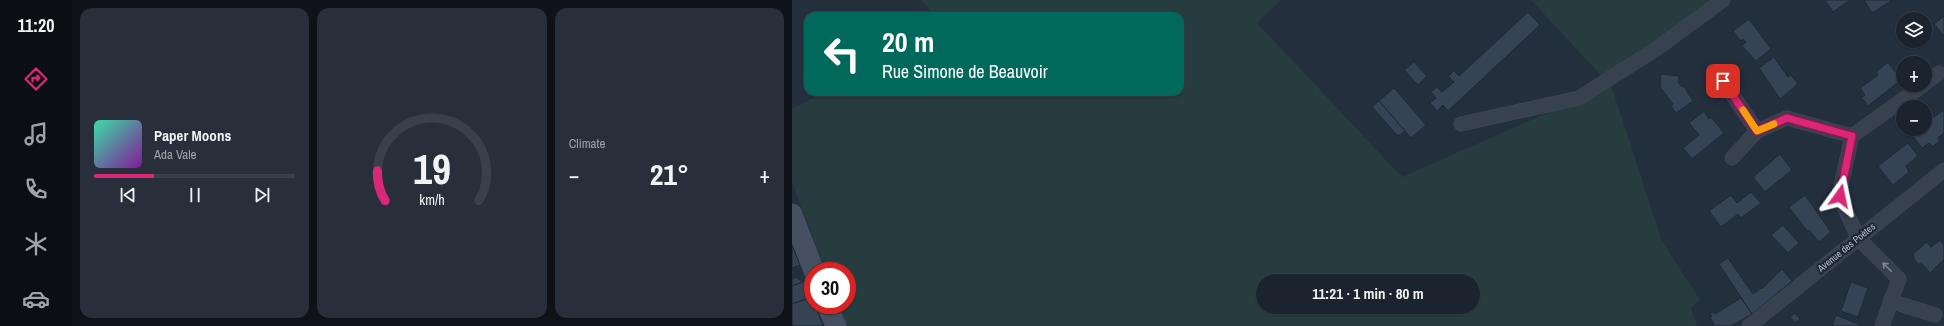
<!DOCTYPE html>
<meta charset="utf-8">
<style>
:root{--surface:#1b232e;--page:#282f3a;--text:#f1f3f6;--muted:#a0a4aa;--line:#39404a;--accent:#db2777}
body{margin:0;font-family:"Archivo Narrow",sans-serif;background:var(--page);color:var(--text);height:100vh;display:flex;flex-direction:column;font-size:15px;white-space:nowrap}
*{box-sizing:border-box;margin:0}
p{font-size:13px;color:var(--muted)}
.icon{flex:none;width:22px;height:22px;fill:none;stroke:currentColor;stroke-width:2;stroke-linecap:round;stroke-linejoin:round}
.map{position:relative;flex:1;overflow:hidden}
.drawer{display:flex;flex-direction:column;gap:8px;padding:8px;background:#0f1319;width:720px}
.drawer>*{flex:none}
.guide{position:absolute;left:12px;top:12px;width:380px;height:84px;border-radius:12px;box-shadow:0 1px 3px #0004,0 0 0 1px var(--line);background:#00695c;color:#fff;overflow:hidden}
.controls{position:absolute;left:1104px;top:12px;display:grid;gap:8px}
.controls a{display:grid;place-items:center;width:36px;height:36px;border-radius:50%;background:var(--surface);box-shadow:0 1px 3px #0004,0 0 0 1px var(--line);font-size:20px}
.speed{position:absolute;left:12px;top:262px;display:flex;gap:8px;font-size:20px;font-weight:700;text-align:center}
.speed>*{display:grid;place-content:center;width:52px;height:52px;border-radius:50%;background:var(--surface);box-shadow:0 1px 3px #0004,0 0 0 1px var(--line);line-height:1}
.speed .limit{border:6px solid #d22;background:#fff;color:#111}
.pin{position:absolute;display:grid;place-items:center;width:34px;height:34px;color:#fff;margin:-17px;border-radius:8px;box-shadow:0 2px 6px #0006}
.me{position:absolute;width:44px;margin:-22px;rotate:12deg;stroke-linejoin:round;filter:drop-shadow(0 0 3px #0008)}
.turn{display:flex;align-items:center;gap:14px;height:84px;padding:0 12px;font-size:18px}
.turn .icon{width:52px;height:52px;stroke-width:2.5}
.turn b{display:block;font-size:28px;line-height:34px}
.big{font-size:30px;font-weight:700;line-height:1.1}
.drawer .tile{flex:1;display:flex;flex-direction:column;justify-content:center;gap:6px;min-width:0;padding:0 14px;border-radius:12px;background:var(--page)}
.drawer .dial{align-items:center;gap:0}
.dial svg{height:104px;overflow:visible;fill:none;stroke:var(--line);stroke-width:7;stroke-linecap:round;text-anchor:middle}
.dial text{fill:var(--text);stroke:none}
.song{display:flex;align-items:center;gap:12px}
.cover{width:48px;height:48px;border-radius:6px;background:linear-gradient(135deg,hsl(160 70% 55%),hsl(290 70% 35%))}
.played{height:4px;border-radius:2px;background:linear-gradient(90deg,var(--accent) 30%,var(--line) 30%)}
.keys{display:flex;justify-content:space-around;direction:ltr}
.heat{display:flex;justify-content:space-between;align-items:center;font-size:22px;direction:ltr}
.drawer .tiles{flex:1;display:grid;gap:8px;grid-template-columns:repeat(3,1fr)}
.trip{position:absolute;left:464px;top:274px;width:224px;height:40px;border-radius:20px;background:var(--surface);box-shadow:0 1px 3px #0004,0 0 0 1px var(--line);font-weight:700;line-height:40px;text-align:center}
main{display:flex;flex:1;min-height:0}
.menu{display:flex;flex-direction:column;width:72px;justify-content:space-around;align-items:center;background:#0b0e12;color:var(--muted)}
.menu .icon{width:28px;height:28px}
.menu .active{color:var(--accent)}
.menu b{font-size:18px;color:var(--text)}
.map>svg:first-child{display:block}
.green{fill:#263c3f;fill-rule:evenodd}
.building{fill:#364354;stroke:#1f2835}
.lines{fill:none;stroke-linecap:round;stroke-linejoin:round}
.street-casing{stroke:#414a57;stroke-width:15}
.secondary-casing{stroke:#414a57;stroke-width:21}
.street{stroke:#38414e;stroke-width:14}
.secondary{stroke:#465061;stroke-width:20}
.oneway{stroke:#7c8592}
.route-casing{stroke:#8e194d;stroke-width:10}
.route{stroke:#db2777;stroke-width:7}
.slow{stroke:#f59e0b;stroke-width:7}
.labels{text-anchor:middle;stroke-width:4;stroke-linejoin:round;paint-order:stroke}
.street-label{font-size:10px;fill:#b4bcc9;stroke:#1d2633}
</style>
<main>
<nav class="menu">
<b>11:20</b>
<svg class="icon active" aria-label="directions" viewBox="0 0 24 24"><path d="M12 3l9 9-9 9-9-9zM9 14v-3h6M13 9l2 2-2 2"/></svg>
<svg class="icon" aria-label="music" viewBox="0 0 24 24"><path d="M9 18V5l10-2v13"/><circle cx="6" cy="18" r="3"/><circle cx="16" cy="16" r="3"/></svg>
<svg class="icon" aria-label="phone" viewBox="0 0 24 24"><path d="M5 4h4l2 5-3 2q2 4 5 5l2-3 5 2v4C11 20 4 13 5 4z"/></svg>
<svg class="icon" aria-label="climate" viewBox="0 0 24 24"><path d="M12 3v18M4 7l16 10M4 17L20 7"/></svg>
<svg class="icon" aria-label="car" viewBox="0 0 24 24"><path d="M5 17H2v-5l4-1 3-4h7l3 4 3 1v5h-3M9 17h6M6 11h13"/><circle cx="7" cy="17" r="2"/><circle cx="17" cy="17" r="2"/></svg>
</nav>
<section class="drawer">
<div class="tiles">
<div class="tile">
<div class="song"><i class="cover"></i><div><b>Paper Moons</b><p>Ada Vale</p></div></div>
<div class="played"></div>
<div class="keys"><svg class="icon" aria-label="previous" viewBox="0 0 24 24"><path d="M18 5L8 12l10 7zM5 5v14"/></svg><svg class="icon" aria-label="pause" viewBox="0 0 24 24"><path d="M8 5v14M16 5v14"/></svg><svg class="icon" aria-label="next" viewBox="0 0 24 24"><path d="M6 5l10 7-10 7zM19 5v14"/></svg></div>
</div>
<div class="tile dial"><svg viewBox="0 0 100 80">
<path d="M14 69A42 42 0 1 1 86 69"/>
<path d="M14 69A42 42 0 0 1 8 46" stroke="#db2777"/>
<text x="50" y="56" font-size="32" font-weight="700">19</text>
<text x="50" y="72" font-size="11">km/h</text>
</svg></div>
<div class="tile"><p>Climate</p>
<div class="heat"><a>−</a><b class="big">21°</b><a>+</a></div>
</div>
</div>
</section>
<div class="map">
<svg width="1152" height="326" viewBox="0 0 1152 326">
<rect width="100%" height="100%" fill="#242f3e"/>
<path class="green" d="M129 0H489L465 23 610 177 818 85 739 0H932L819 85 870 241 908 300 899 308 905 326H55L47 305H55V271H34L0 183V109L33 92H388V16H144ZM471 281H681V307H471Z"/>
<g class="building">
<polygon points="1033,0 1058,0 1041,12"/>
<polygon points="1072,0 1098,0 1099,1 1080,13"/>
<polygon points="736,12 748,25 656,111 651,105 645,111 638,103 644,98 639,92 645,87 650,92 662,82 656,76 662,71 667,76"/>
<polygon points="1152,16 1152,36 1142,24"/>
<polygon points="957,19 979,49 964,61 950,46 954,42 951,39 949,41 941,31"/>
<polygon points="982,57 996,77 999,75 1006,84 988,99 967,68"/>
<polygon points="622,62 635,76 626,85 612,70"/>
<polygon points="1096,62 1109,80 1076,106 1070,98 1073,95 1068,88 1086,75 1084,72"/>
<polygon points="869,74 887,76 886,82 890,87 891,85 901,101 884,113 879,106 881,104 868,87"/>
<polygon points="602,88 634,125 619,138 587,101"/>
<polygon points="587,101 613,131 606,136 580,107"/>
<polygon points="1152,110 1152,133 1146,138 1148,141 1141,146 1137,143 1130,148 1120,135 1126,129 1133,129 1133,123"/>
<polygon points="912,111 917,119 919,117 932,133 900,159 891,148 907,135 897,123"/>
<polygon points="1116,143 1126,156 1114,166 1117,172 1101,185 1086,166"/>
<polygon points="988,154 1000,170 973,192 961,177"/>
<polygon points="959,192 969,203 949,218 946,214 929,227 917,211 939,195 945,203"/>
<polygon points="1013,195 1039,232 1027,242 1017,230 1016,232 997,207"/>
<polygon points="991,225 1007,243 996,253 979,235"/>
<polygon points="1148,240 1152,245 1152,259 1138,273 1130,264 1126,264 1122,259 1121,254 1135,242 1139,247"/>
<polygon points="0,245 8,265 0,268"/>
<polygon points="936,258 961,294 969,288 970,289 990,269 1000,281 960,314 927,264"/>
<polygon points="4,277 11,282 0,286 0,279"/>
<polygon points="14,281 20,297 0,304 0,286"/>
<polygon points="1059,282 1076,288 1066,317 1049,311"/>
<polygon points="20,297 21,305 23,305 31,326 2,326 0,324 0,304"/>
<polygon points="949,298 960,314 939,326 923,326 918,317 920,316 918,313 921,312 923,314"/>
<polygon points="1003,313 1008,319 1003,323 998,317"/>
<polygon points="1044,315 1071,326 1040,326"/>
</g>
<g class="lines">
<g class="street-casing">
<g id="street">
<polyline points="931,81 965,131 995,118 1060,136"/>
<polyline points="1133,83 1147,73"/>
<polyline points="669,124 787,98 867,47 931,0"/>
<polyline points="940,158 965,131"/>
<polyline points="1098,301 1143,315"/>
<polyline points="957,326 1152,170"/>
<polyline points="1090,326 1107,279 1066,238 1047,195 1060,136 1131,85"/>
</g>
</g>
<g class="secondary-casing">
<g id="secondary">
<polyline points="0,214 22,271"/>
<polyline points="35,305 44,326"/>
</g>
</g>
<use href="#street" class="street"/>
<use href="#secondary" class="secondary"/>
</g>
<defs><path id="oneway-shaft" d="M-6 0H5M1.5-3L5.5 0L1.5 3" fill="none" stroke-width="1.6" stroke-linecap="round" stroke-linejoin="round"/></defs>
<use class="oneway" href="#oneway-shaft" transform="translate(1095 267) rotate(-135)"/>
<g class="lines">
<g class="route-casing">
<polyline id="route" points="931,81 965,131 995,118 1060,136 1048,196"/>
</g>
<use href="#route" class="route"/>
<polyline class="slow" points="951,110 965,131 982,124"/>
</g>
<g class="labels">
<g class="street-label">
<text transform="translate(1054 247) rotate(-39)" y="4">Avenue des Poètes</text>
</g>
</g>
</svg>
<div class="controls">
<a><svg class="icon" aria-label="layers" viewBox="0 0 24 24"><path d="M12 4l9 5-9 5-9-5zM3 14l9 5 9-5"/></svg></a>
<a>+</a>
<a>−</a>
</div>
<div class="speed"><div class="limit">30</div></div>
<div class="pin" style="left:931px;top:81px;background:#d93025"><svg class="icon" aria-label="arrive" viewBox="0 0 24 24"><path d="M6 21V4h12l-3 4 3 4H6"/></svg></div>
<svg class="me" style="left:1048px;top:196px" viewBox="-20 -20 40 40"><path d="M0-17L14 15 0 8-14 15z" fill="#db2777" stroke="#fff" stroke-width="4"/></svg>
<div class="trip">11:21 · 1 min · 80 m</div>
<div class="guide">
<div class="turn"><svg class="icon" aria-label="left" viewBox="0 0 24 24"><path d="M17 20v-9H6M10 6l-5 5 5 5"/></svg><div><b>20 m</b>Rue Simone de Beauvoir</div></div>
</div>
</div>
</main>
